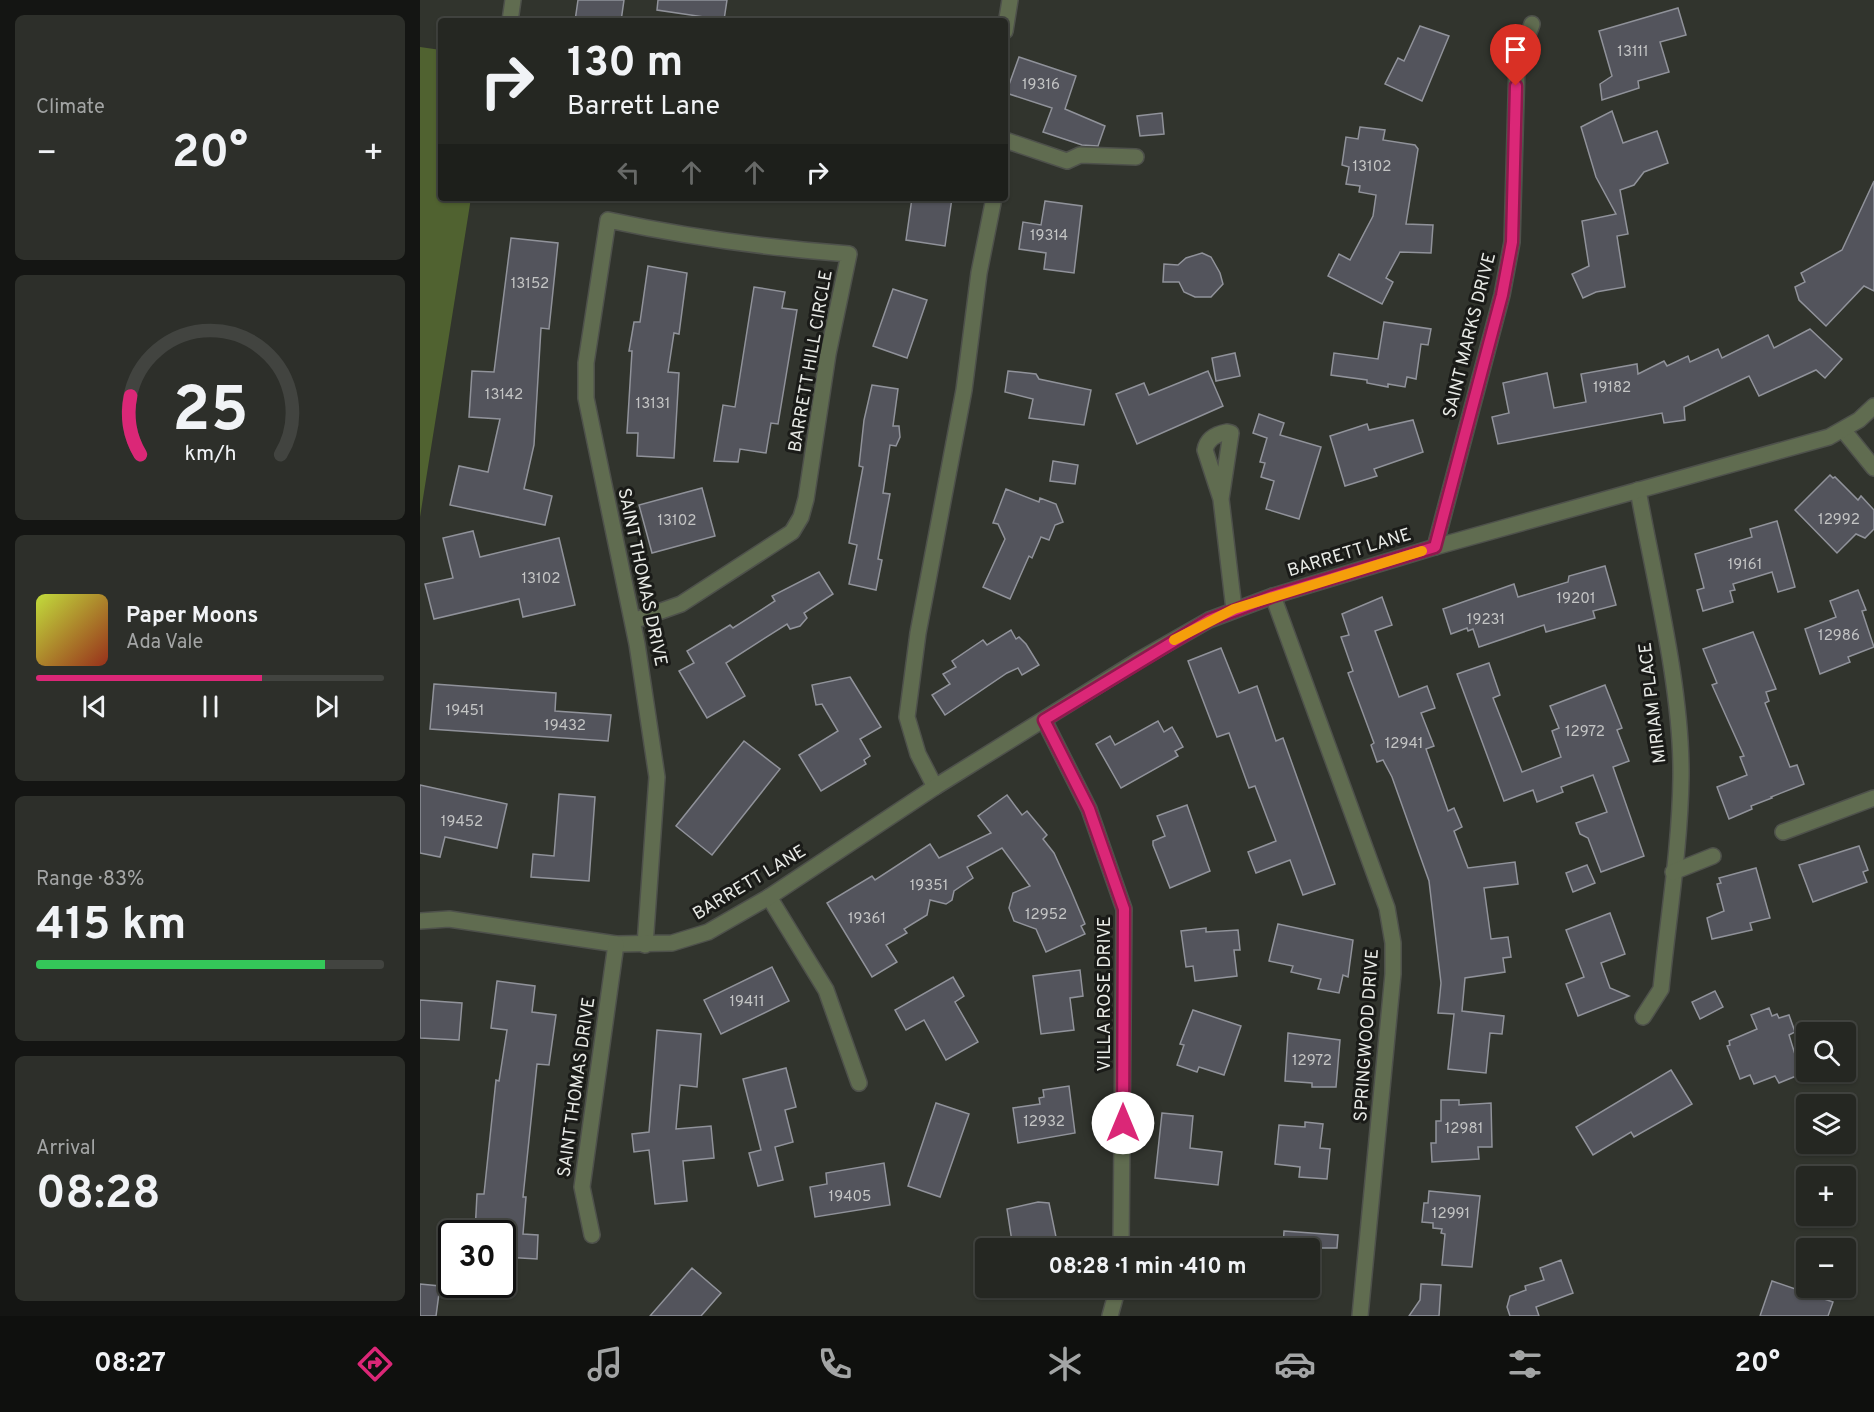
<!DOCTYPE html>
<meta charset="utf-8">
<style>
:root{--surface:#252722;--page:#2d2f2a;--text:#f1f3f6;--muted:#a3a5a5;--line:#424440;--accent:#db2777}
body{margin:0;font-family:Overpass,sans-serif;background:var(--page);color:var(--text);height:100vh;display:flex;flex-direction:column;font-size:22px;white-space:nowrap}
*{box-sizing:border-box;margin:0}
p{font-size:20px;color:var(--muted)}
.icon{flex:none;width:33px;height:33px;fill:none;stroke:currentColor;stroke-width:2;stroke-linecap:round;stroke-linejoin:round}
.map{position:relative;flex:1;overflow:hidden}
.drawer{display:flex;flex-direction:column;gap:15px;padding:15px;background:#141513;width:420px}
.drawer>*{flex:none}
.guide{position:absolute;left:18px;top:18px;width:570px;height:183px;border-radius:6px;box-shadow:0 2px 4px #0004,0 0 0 2px var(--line);background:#252722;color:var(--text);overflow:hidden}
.buttons{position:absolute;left:1376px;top:1022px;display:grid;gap:12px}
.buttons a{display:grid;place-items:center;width:60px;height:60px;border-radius:6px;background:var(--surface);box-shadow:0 2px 4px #0004,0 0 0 2px var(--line);font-size:30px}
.speed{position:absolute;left:18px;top:1220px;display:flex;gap:12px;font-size:30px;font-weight:700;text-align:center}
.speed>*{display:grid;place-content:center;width:78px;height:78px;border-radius:50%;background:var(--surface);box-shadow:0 2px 4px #0004,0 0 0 2px var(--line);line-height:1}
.speed .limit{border:3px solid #111;border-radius:9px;background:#fff;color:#111}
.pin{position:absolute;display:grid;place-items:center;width:51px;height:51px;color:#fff;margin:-62px -26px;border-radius:50% 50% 50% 0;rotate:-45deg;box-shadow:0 0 6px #0007}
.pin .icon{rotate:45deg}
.me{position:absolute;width:66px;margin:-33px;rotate:0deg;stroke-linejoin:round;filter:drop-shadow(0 0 4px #0008)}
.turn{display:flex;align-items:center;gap:21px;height:126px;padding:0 30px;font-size:27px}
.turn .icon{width:78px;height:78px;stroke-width:2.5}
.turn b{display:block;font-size:42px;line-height:51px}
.lanes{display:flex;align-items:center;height:57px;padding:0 30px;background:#0003;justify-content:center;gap:30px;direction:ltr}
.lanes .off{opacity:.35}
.big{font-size:45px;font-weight:700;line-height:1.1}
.drawer .card{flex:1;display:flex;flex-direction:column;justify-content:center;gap:9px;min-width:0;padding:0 21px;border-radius:9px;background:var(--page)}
.drawer .dial{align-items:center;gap:0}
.dial svg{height:156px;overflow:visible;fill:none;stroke:var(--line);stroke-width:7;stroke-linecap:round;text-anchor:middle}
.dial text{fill:var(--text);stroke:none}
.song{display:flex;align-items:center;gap:18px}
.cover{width:72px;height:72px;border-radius:9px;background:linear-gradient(135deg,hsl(70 70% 55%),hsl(10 70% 35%))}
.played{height:6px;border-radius:3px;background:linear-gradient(90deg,var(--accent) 65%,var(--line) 65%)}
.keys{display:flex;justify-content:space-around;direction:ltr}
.heat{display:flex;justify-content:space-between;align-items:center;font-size:33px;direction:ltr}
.charge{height:9px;border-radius:4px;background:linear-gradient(90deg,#34c759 83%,var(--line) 0)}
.trip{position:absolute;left:555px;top:1238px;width:345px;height:60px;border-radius:6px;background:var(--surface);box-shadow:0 2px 4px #0004,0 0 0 2px var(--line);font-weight:700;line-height:60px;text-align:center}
.tab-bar{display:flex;height:96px;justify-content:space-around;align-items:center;background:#0f100e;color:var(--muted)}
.tab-bar .icon{width:42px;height:42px}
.tab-bar .selected{color:var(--accent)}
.tab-bar b{font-size:27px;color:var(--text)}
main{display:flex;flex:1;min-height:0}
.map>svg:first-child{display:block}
.green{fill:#506230}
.building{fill:#53545c;stroke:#90929a;stroke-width:1.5}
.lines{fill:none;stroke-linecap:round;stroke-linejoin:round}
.minor-casing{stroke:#4e514b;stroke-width:18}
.minor{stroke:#606c50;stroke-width:15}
.route-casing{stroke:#8e194d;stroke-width:15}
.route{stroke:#db2777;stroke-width:10}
.slow{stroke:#f59e0b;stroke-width:10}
.labels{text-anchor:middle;stroke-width:6;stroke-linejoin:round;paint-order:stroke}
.number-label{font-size:15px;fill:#c3c4c4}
.street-label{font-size:18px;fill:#e8eae6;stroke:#1a1b18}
</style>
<main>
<section class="drawer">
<div class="card"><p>Climate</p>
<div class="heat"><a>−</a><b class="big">20°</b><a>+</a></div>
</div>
<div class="card dial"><svg viewBox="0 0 100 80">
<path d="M14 69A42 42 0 1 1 86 69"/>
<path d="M14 69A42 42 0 0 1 9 39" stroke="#db2777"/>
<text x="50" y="56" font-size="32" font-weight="700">25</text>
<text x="50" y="72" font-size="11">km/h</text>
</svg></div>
<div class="card">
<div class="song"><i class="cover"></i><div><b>Paper Moons</b><p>Ada Vale</p></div></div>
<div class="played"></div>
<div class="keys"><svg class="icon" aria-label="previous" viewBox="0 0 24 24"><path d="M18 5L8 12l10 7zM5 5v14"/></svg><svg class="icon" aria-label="pause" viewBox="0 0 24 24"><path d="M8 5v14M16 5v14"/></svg><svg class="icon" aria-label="next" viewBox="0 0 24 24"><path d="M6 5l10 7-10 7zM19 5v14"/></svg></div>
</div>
<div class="card"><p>Range · 83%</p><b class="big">415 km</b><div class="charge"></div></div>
<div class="card"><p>Arrival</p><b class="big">08:28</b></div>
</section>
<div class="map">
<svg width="1454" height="1316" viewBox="0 0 1454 1316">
<rect width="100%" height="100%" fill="#31342d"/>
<polygon class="green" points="0,47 21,50 21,198 51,198 0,517"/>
<g class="building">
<polygon points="158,0 204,0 201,21 155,21"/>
<polygon points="238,0 307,0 304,20 237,10"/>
<polygon points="1258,8 1266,35 1240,42 1249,72 1218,81 1219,88 1182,100 1180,84 1192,76 1179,31"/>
<polygon points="1000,26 1029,36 1002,101 965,84 978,58 984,61"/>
<polygon points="599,57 656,76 645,109 685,126 678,146 662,145 623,132 632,108 586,93"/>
<polygon points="1192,111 1203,143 1237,131 1248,163 1224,172 1214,185 1200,190 1208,234 1197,236 1205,287 1176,292 1163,298 1152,274 1169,266 1162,221 1196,214 1176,177 1161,127"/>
<polygon points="742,113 744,134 720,136 717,116"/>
<polygon points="940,127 965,130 963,140 995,145 998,149 986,224 1013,225 1011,253 980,252 966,278 973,282 962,304 908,276 919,254 930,260 953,216 956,195 939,192 940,186 926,184 929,167 922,165 926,137 938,139"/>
<polygon points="1454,181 1454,291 1444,286 1406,326 1379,300 1375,287 1385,282 1381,273 1422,250"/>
<polygon points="492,198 532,198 525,246 486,240"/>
<polygon points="625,201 662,206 654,273 624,269 626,253 599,249 603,222 621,225"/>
<polygon points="91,238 138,243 129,329 121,328 114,445 104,489 132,496 125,525 30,505 39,466 68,472 80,419 49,417 52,371 74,372"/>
<polygon points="782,253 791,257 800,273 803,284 791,297 775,297 764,292 759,282 743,282 744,264 758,265 766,258"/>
<polygon points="228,266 267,273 259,334 254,333 248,372 259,373 254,458 217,456 218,433 207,433 212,351 209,351 214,322 220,322"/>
<polygon points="334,287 365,292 362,308 377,310 358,424 351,423 346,453 320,449 318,462 294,461 303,405 315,407"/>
<polygon points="473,289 507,300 487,358 453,346"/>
<polygon points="964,322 1011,329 1008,345 1001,344 996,379 987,377 985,387 968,384 968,387 947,383 947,380 911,375 914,353 958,359"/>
<polygon points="1390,329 1422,359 1405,378 1396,370 1339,396 1329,376 1264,407 1265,420 1244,423 1242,413 1078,444 1072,417 1089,413 1083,383 1127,373 1134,408 1166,402 1161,374 1217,364 1218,374 1244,361 1247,366 1268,356 1270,362 1298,349 1302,358 1348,335 1354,348"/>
<polygon points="815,353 820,376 796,381 792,358"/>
<polygon points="588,371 616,374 619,379 671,390 664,425 609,418 613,399 585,392"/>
<polygon points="788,371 803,406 717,444 696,394 724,383 729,395"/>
<polygon points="452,385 478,389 473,426 479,426 480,437 476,446 470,445 463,493 470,494 458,559 462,560 456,590 429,584 437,545 429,543 443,467 439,466 444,420"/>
<polygon points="839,414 864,423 860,435 901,447 879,519 846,509 854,481 841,477 845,463 840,462 847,438 833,433"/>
<polygon points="993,420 1003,452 954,469 957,476 925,486 910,436 947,424 949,430"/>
<polygon points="633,461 658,465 655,484 630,481"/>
<polygon points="1410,475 1413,478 1415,477 1438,500 1441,496 1454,510 1454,529 1445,538 1436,534 1417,553 1375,510"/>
<polygon points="282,488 295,536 232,553 219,505"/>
<polygon points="586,489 619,502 620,498 636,504 643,522 635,525 629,540 621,537 612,558 609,556 590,599 563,587 585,539 578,524 573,523"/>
<polygon points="1357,521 1375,587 1358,592 1352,572 1313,584 1315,590 1310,591 1313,602 1283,611 1277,590 1284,588 1275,554 1332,537 1330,529"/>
<polygon points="53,531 60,557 139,538 155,605 103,617 99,599 14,619 5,584 33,578 23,538"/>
<polygon points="1185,566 1196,605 1173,611 1175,618 1126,632 1124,625 1059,647 1053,629 1048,631 1047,628 1031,634 1023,609 1094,584 1098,597 1148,582 1149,576"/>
<polygon points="399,572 413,594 384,613 387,618 380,626 370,629 367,624 306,663 325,696 287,718 259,671 274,663 267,651 310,625 313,628 355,601 352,596"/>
<polygon points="1438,590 1446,610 1442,611 1454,647 1428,657 1430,662 1400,674 1385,629 1416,617 1410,601"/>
<polygon points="962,597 972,625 955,631 979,697 1007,686 1015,708 1001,713 1014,746 1006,749 1028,811 1034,808 1042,827 1034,831 1048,868 1095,862 1098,884 1064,888 1071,939 1088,937 1091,957 1083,958 1085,972 1045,978 1042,1011 1084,1016 1082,1034 1070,1033 1066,1073 1028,1069 1034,1014 1018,1013 1021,983 1009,881 972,777 963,760 957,762 951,745 954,743 928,673 933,671 921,637 929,635 922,614"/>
<polygon points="591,630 596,639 599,637 606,644 619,665 602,675 598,668 587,673 525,715 512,695 530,684 523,674 536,667 532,661 563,640 567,645"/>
<polygon points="1333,632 1356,689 1346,692 1349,701 1345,703 1370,767 1377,765 1384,784 1351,797 1352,798 1331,806 1332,809 1309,819 1297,787 1327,775 1320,757 1324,756 1292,685 1297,683 1283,649"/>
<polygon points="801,648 819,693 837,686 856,741 863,738 915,884 883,895 870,860 836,873 828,852 856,841 835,786 829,788 809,733 797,737 768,661"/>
<polygon points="1069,663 1080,695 1073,698 1102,772 1141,757 1132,731 1139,728 1130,706 1185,685 1202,728 1197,730 1209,761 1193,767 1224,856 1181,872 1168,838 1160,834 1156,823 1187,812 1173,775 1141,787 1143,792 1117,802 1113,790 1084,801 1037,674"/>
<polygon points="430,677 461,727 440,739 450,756 444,760 446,764 401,791 379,755 418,731 402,704 396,705 392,685"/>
<polygon points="14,684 136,693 135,711 191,715 188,741 10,729"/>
<polygon points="738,721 744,732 752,727 763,747 755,751 758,756 701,788 676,744 690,736 695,745"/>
<polygon points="324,741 360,769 292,855 256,826"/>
<polygon points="0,785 87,804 77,848 25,837 20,857 0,853"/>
<polygon points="139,794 175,797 169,881 111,877 113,854 134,856"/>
<polygon points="587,795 602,815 607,811 627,835 623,839 634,853 650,888 665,924 661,926 665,934 626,952 616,929 594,921 589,908 593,893 610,886 582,848 547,867 553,878 534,891 532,900 526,904 510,900 507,915 484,929 487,933 466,945 477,962 452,977 407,903 452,876 455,880 510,844 519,858 571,833 558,816"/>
<polygon points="767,805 790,871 750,888 733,845 733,841 745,836 737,816"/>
<polygon points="1439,846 1448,870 1443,872 1447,882 1393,902 1379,865"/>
<polygon points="1167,865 1175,883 1153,892 1146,873"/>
<polygon points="1336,868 1350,918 1330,923 1332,930 1292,939 1287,918 1304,911 1297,884 1301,883 1299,878"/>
<polygon points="1190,913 1205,954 1181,963 1190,988 1209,996 1158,1016 1146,984 1164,977 1146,930"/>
<polygon points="858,924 933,940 928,977 923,975 919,993 898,989 901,979 871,972 873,966 849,961"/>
<polygon points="786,928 786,932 818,930 820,950 814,950 817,976 775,981 773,966 766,967 761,931"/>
<polygon points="352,967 369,1001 301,1034 284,1000"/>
<polygon points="660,970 663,996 650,998 654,1030 621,1034 613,976"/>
<polygon points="533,977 544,996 535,1002 558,1042 526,1060 504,1020 486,1030 475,1010"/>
<polygon points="77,981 115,986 112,1012 136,1015 129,1065 117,1064 103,1197 106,1197 103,1234 118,1235 117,1259 82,1257 82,1233 55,1233 57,1194 64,1194 76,1080 79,1081 87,1030 71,1028"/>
<polygon points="1295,991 1303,1007 1280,1019 1272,1002"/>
<polygon points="0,1000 42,1003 39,1040 0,1038"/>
<polygon points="1349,1008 1352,1016 1357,1014 1359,1018 1369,1015 1375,1032 1369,1035 1381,1074 1359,1083 1355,1076 1334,1084 1330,1075 1320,1079 1307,1046 1310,1045 1309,1041 1337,1029 1331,1015"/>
<polygon points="773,1010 821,1026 804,1075 779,1067 777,1072 757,1065 764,1045 760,1044"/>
<polygon points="237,1030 281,1034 277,1087 260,1085 256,1129 291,1126 294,1158 263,1161 267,1201 235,1204 229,1150 214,1152 212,1134 229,1132"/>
<polygon points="868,1033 920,1040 916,1087 892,1087 892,1083 865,1081"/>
<polygon points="366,1068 376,1107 365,1110 373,1142 355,1147 363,1180 338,1186 329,1153 341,1150 323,1079"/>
<polygon points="1251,1070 1272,1104 1214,1137 1211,1132 1173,1155 1156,1127"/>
<polygon points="649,1086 655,1133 598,1143 593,1108 620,1104 619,1098 624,1097 623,1090"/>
<polygon points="1021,1100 1039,1100 1039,1105 1071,1103 1072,1147 1058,1147 1059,1159 1012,1162 1011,1143 1016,1143 1016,1121 1021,1121"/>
<polygon points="516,1103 549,1114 520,1197 488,1186"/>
<polygon points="742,1113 773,1116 770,1148 802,1152 798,1185 735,1178"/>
<polygon points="885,1122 903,1124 900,1148 910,1149 907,1179 879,1177 880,1167 855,1164 859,1125 885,1127"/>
<polygon points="464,1163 470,1205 395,1217 390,1187 407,1184 406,1173"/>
<polygon points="1009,1191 1060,1196 1052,1267 1022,1265 1025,1234 1021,1233 1022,1229 1013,1228 1013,1223 1002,1222 1004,1203 1008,1203"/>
<polygon points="618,1202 629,1203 636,1237 635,1248 593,1248 587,1209"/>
<polygon points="864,1231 918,1235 917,1248 863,1248"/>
<polygon points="1141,1260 1153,1293 1116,1307 1119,1316 1090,1316 1087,1307 1090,1296 1106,1290 1105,1286 1124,1280 1120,1268"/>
<polygon points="272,1268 301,1293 281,1316 230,1316"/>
<polygon points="1352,1281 1413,1302 1408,1316 1340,1316"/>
<polygon points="0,1284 20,1286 16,1316 0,1316"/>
<polygon points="1001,1284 1021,1285 1019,1316 989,1316 1000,1300"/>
</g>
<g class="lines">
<g class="minor-casing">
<g id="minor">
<polyline points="90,21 93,0"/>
<polyline points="585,31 590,0"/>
<polyline points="585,140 647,161 660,155 716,157"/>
<polyline points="1424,431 1454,468"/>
<path d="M1218 490C1234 579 1262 687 1261 777 1260 848 1248 919 1241 989L1223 1017"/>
<path d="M801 499 811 433 807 432C796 434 787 439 785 450L801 499 814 609"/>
<polyline points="1015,547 1082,295 1092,242 1097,64 1112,24"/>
<polyline points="853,596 967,908 973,943 973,974 940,1316"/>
<path d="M213 621 261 604 372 532 381 517 386 499 408 354 429 254C348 248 267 237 188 220L166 363V398L217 644 237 777 225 945"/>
<polyline points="624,720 669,809 704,909 701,1248"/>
<polyline points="515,787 498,754 487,717 498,633 544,390 559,273 574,198"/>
<polyline points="1363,832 1454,798"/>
<polyline points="1253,872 1293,856"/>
<polyline points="349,897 406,990 439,1083"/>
<polyline points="0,921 29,919 196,944 252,943 288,932 349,897 515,787 719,660 789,620 853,596 1015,547 1409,437 1439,420 1454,406"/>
<polyline points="172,1235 162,1187 196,944"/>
<polyline points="690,1316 698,1287"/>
</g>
</g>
<use href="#minor" class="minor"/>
</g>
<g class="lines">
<g class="route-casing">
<polyline id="route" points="703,1123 704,909 669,809 624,720 789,620 853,596 1015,547 1082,295 1092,242 1096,86"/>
</g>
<use href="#route" class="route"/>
<polyline class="slow" points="754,640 814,609 1002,551"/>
</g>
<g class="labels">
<g class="number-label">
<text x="1213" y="56">13111</text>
<text x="621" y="89">19316</text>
<text x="952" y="171">13102</text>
<text x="629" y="240">19314</text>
<text x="110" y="288">13152</text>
<text x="1192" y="392">19182</text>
<text x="84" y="399">13142</text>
<text x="233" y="408">13131</text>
<text x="1419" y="524">12992</text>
<text x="257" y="525">13102</text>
<text x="1325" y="569">19161</text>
<text x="121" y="583">13102</text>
<text x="1156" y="603">19201</text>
<text x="1066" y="624">19231</text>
<text x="1419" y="640">12986</text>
<text x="45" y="715">19451</text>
<text x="145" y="730">19432</text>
<text x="1165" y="736">12972</text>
<text x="984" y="748">12941</text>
<text x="42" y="826">19452</text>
<text x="509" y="890">19351</text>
<text x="626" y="919">12952</text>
<text x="447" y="923">19361</text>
<text x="327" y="1006">19411</text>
<text x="892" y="1065">12972</text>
<text x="624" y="1126">12932</text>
<text x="1044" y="1133">12981</text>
<text x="430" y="1201">19405</text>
<text x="1031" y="1218">12991</text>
</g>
<g class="street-label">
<text transform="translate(1049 335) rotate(-76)" y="6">SAINT MARKS DRIVE</text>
<text transform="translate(390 361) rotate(-80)" y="6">BARRETT HILL CIRCLE</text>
<text transform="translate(929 552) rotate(-17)" y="6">BARRETT LANE</text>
<text transform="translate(223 577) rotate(78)" y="6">SAINT THOMAS DRIVE</text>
<text transform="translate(1232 703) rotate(-97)" y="6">MIRIAM PLACE</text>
<text transform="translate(329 882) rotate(-31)" y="6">BARRETT LANE</text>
<text transform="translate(684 994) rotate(-90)" y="6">VILLA ROSE DRIVE</text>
<text transform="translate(946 1035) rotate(-86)" y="6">SPRINGWOOD DRIVE</text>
<text transform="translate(156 1087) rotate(-82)" y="6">SAINT THOMAS DRIVE</text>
</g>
</g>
</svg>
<div class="buttons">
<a><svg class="icon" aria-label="search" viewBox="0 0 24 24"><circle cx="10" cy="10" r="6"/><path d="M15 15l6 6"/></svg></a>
<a><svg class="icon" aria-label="layers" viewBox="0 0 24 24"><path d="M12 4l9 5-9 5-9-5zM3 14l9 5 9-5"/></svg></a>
<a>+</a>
<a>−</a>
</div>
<div class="speed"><div class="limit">30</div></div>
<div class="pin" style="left:1096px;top:86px;background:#d93025"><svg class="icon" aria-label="arrive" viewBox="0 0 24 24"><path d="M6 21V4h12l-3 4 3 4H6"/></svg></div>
<svg class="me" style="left:703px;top:1123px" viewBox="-20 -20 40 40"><circle r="19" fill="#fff"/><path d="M0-13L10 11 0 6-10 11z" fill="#db2777"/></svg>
<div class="trip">08:28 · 1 min · 410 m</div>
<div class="guide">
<div class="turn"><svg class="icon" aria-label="right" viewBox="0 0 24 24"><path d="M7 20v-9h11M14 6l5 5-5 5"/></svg><div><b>130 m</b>Barrett Lane</div></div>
<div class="lanes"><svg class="icon off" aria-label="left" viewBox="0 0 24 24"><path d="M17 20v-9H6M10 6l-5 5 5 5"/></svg><svg class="icon off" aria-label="ahead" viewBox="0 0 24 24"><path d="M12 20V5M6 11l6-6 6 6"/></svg><svg class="icon off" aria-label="ahead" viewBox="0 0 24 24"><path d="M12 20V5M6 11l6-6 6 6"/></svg><svg class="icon" aria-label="right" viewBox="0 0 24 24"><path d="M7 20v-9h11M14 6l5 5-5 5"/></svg></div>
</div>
</div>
</main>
<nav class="tab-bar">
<b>08:27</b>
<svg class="icon selected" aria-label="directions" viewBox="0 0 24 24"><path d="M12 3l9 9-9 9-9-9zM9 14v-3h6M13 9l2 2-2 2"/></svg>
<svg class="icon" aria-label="music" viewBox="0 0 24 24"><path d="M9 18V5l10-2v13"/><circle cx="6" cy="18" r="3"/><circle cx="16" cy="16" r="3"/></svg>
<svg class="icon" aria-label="phone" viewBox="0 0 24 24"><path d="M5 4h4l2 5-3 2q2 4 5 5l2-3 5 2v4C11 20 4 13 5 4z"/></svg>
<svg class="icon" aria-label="climate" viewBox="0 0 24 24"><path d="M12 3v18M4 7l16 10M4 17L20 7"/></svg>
<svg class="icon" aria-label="car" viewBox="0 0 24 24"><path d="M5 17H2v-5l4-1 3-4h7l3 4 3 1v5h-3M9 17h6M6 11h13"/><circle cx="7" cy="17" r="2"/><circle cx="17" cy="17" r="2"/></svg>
<svg class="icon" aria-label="filters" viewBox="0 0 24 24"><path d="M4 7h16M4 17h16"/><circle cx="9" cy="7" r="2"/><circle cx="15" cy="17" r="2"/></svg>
<b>20°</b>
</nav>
